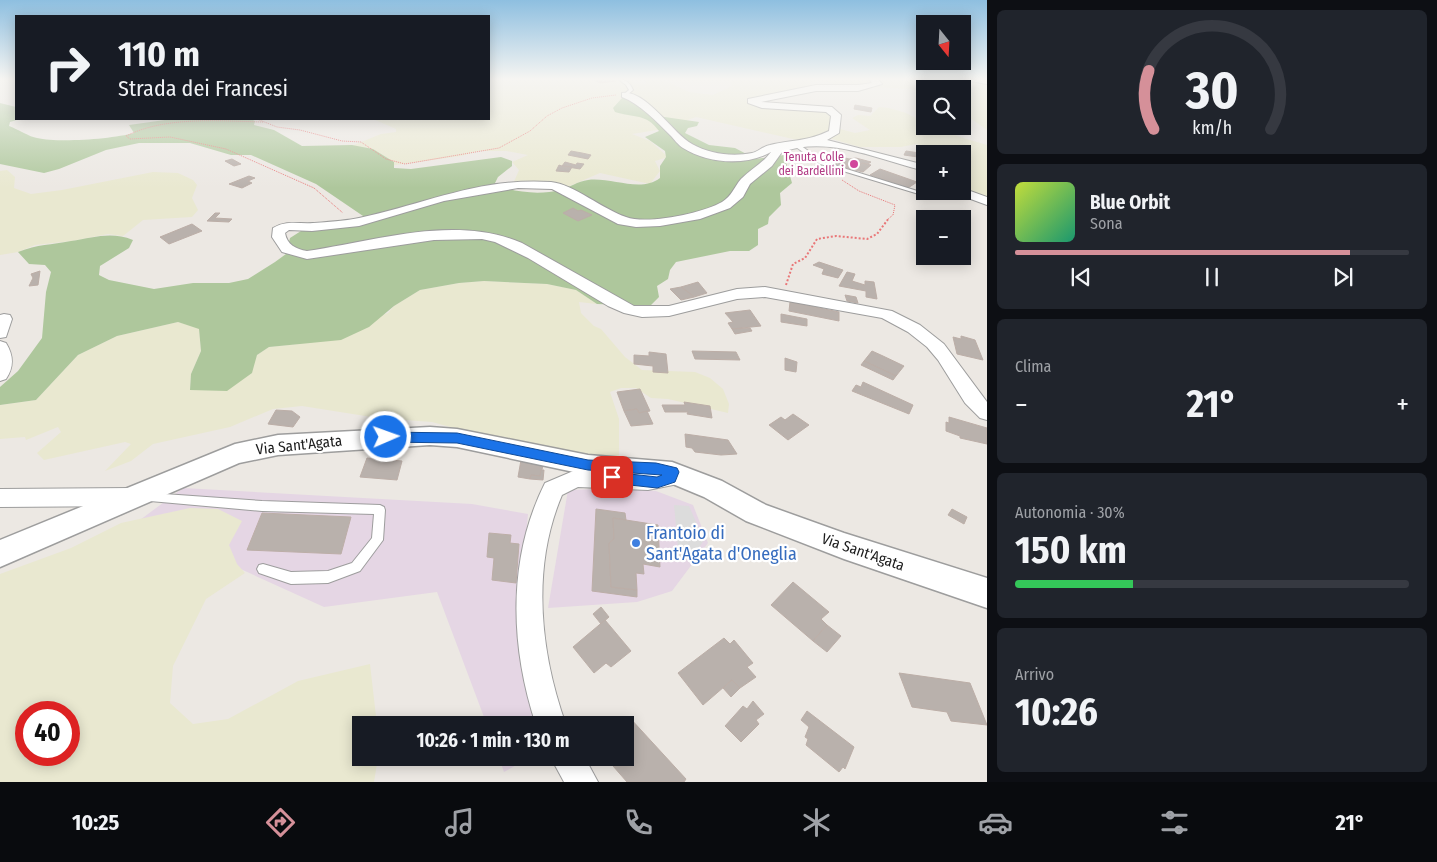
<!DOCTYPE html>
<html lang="it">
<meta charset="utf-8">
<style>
:root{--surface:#171b24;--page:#20242c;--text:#f1f3f6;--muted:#9ea1a6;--line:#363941;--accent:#d59099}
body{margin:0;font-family:"Fira Sans Condensed",sans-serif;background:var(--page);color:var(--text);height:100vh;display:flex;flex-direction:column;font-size:19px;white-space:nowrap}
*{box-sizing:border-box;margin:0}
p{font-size:16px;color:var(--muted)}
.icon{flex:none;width:28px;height:28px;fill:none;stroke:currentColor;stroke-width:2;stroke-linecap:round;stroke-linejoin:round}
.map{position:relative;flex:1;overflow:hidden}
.details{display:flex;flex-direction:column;gap:10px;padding:10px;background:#0d0f14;width:450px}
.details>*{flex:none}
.top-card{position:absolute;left:15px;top:15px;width:475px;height:105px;border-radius:0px;box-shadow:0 2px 12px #0003;background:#171b24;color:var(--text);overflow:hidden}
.needle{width:32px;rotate:162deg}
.fabs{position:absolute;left:916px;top:15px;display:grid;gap:10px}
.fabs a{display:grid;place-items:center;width:55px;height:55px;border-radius:0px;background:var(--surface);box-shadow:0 2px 12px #0003;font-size:25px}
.speed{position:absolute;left:15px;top:701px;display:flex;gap:10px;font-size:25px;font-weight:700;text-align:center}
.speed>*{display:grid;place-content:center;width:65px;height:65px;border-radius:50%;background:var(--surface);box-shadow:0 2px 12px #0003;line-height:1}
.speed .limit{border:8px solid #d22;background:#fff;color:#111}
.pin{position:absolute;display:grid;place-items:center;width:42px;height:42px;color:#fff;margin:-21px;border-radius:10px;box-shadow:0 2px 8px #0006}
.me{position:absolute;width:55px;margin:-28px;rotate:88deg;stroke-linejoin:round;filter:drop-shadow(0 0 4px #0008)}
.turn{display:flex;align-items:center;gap:18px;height:105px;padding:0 20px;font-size:22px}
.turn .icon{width:65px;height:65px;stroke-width:2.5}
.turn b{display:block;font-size:35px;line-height:42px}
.big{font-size:38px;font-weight:700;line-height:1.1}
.details .card{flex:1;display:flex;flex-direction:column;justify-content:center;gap:8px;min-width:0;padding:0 18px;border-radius:8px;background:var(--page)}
.details .dial{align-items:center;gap:0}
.dial svg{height:130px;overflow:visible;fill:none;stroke:var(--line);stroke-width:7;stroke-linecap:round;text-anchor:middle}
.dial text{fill:var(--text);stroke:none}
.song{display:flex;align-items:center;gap:15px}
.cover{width:60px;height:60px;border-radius:8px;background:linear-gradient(135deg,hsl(70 70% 55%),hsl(160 70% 35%))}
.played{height:5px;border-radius:2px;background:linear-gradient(90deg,var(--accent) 85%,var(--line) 85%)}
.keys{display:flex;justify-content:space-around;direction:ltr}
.heat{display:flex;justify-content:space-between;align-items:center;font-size:28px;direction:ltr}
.charge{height:8px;border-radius:4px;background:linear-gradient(90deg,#34c759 30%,var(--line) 0)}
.trip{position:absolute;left:352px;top:716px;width:282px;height:50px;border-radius:0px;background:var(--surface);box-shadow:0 2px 12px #0003;font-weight:700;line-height:50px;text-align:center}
.tabs{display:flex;height:80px;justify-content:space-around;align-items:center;background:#090b0e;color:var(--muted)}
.tabs .icon{width:35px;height:35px}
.tabs .on{color:var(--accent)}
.tabs b{font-size:22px;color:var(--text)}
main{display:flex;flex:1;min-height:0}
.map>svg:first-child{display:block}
.industrial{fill:#e5d6e4}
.farmland{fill:#e9e8d0;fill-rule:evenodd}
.forest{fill:#aec79c}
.parking{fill:#dcdcdc}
.building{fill:#b9b1ac;stroke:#bcaea7}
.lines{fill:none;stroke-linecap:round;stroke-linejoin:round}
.service-casing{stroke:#9d9d9d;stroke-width:2}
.minor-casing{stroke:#9d9d9d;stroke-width:2}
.tertiary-casing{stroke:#9d9d9d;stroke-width:3}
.path-far1{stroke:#e97778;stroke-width:1;stroke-dasharray:1 1;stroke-linecap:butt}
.path{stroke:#e97778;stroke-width:2;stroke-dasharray:2 2;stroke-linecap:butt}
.service{fill:#fff;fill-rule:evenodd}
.minor{fill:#fff;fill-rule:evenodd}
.tertiary{fill:#fff;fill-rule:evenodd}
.route{fill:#1a73e8;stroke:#114b97}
.hotel-dot{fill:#d1479c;stroke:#fff;stroke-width:2}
.shop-dot{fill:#3f7fe0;stroke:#fff;stroke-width:2}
.labels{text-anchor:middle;stroke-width:4.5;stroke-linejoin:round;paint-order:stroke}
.far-hotel-label{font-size:12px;fill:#b23c85;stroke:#fff;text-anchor:end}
.street-label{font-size:15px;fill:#1c1c1c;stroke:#fff}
.near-shop-label{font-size:18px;fill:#366cbe;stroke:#fff;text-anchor:start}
</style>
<main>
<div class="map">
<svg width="987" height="782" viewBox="0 0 987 782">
<rect width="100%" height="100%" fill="#ece8e3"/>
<g class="industrial">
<polygon points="183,488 472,504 528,514 521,590 523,680 540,725 487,725 437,592 324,607 212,556 117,537"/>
<polygon points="627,488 656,491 693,505 708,543 672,591 637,602 548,608 568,490"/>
<polygon points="499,758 529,758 504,772"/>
</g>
<g class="farmland">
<polygon points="489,79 597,79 594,80 600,83 615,81 611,79 632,79 634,83 641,84 646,84 645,79 662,79 689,92 713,95 732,86 731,81 735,79 987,79 987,130 963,113 962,89 925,89 925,95 910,89 872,87 857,89 820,81 811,82 811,87 757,102 760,107 769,109 808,107 831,113 840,129 855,133 870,130 852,118 858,115 870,116 879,107 889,108 906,113 925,123 925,126 939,128 960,137 987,145 987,200 963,189 962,154 942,154 933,149 916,144 901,147 860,147 825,137 802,141 696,117 663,129 632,134 650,141 668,157 655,161 660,171 650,184 600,173 565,188 513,184 519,170 512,162 528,155 506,151 479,151 461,156 374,168 350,145 344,144 354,145 381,134 396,132 396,129 373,119 489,119"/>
<polygon points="7,170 15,177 14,188 31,194 62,190 153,172 178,173 193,180 197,185 192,198 198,210 192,217 143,220 123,236 108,234 72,241 35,245 18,252 0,255 0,171"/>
<polygon points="484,281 547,284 576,290 597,304 579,302 581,313 594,326 601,329 625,357 642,370 695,372 710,378 723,389 729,404 728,413 668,399 651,398 636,388 621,388 610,392 619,419 619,458 561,457 432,422 378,418 302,406 273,409 230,427 153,444 131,461 105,471 131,444 125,442 44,460 37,453 61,432 58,427 26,440 25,437 0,439 0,405 36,400 78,355 117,336 178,322 199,328 201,351 191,374 190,389 251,370 257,355 269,347 298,344 388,313 394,306 420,290 459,283"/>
<path d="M190 508 218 509 242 521 229 545 237 564 245 573 206 599 173 666 170 703 193 724 228 719 298 681 370 664 377 725H361V758H378L374 782H0V574L71 548 121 523ZM69 712V755H26V712Z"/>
</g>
<path class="forest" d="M631 97 651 115 699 122 697 126 688 128 685 133 709 145 735 148 756 159 784 155 792 183 780 193 781 205 769 217 768 224 758 229V245L749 251H730L676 262 670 270 668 279 657 286 659 297 650 306 597 304 576 290 547 284 484 281 459 283 420 290 394 306 369 327 341 340 269 347 257 355 252 373 227 391 190 390 191 374 201 351 199 329 178 322 117 336 78 355 36 400 0 405V387L18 371 42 338 46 292 51 272 45 265 29 264 18 252C38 244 51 245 71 241 94 238 110 231 133 240L129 248 100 266 99 275 109 280 154 289 193 283H229L248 279 275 262 286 254 290 238 301 231 348 226 366 218 316 184 251 155H231L190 143H139L106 150 59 169 44 173 0 164V103L16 107V119H20L10 122 9 126C17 129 30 137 37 138 59 143 112 139 134 133L129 125 172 119H251L255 121 254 125 274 130 302 146 352 145 373 149 394 162V168L411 169 501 157 512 161V166L498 177 495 183C509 193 543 195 559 190 569 188 578 181 588 180 611 177 641 193 660 178V166L666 157 665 151 645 137 659 131C646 113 634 118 615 112L613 108 622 98Z"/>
<polygon class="parking" points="674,505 689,506 704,540 694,555 679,557"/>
<g class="building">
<polygon points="611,79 616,81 600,83 594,80"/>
<polygon points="855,105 872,108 871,112 854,109"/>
<polygon points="571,151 582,153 591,155 588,159 568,155"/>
<polygon points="906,151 926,154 925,158 904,155"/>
<polygon points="842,157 849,159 844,164 857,168 862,163 871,165 863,172 835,165"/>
<polygon points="856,158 871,162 868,164 862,163 857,168 844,164 849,159"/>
<polygon points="232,159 241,164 234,166 225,161"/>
<polygon points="565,162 576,165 577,163 584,164 580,169 562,166"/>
<polygon points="559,165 562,166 572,167 569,172 556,171"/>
<polygon points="880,169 917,182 908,188 870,175"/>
<polygon points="249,176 255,178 248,181 252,183 242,188 229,184"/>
<polygon points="573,208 578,211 581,210 592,215 578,221 563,213"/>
<polygon points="215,213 220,213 215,218 232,219 229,222 207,221"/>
<polygon points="192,224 202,231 169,244 160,237"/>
<polygon points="819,262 843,270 838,278 822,274 824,269 813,265"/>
<polygon points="40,271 38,285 29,286 33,278 31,274"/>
<polygon points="847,272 855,274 852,281 865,285 865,281 874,282 877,299 866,297 866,291 839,286"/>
<polygon points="698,282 707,293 694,297 681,287"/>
<polygon points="681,287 692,295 694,297 681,300 670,289"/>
<polygon points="845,295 856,297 858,303 847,301"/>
<polygon points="790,302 839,312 839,321 789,311"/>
<polygon points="750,310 761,326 732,329 728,323 733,322 725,313"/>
<polygon points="781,314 807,319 807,326 781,322"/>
<polygon points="750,328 752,331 735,334 732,329"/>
<polygon points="961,336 975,340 983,360 957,354 953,337 961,339"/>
<polygon points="692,351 736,352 740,360 695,359"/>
<polygon points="872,351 883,356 904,366 896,376 864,361"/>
<polygon points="649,352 666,354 668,373 653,372 653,366 634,364 634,355 649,356"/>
<polygon points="785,358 797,362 796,372 785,370"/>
<polygon points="864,361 896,376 893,380 861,365"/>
<polygon points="863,382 913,405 909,414 852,391 856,385 861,387"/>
<polygon points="640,389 650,411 639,413 637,409 624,411 617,392"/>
<polygon points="684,402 710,406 712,418 687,414 688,412 665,412 662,405 685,405"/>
<polygon points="637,409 639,413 647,411 653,424 631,426 624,411"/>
<polygon points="276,410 292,411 300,417 293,427 268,424"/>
<polygon points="793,414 809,425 788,440 769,425 781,417 785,420"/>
<polygon points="949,417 987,428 987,444 960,438 960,436 946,431 946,422 949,423"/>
<polygon points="685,434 728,440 737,454 721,455 695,452 692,448 686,447"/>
<polygon points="367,458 402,461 397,480 360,477"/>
<polygon points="521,460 535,461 543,466 540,476 531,475 530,479 518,477"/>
<polygon points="541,470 544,470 543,480 530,479 531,475 540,476"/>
<polygon points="596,509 625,513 626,520 613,518 614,539 609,543 611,587 637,590 637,597 592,591"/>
<polygon points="952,509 967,517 964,524 948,515"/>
<polygon points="262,513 351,517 341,554 247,550"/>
<polygon points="613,518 658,525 660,567 643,564 644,574 636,573 637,590 611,587 609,543 614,539"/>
<polygon points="489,533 511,535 510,543 519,544 516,583 492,580 494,558 487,557"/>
<polygon points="793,582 829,612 821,619 827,625 813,641 771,605"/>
<polygon points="601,607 609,617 601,624 593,614"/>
<polygon points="605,620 631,651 611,667 606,663 594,673 573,647"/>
<polygon points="827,625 841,636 827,652 813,641"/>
<polygon points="724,638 730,644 734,640 753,663 747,667 756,677 740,688 732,680 703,705 678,673"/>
<polygon points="899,673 970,683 987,725 951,721 947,712 912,707"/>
<polygon points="732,680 740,688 731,697 723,688"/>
<polygon points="753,701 764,714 756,720 759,724 741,742 725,726 743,706 747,709"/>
<polygon points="807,711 854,747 845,769 843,767 839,772 806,745 808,739 805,737 809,727 801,720"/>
<polygon points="629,717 686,779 684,782 627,782 606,758 626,758 626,725 622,725"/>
</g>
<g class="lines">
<g class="service-casing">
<g id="service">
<path d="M618 79C626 79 630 83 633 90L626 96 623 95 629 90 626 85Z"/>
<polygon points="793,143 797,143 824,162 927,194 922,195 820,164 793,145"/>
<polygon points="150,493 262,501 380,505 384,507 385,510 383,540 360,571 328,583 291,584 259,573 257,569 259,565 263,564 291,572 328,571 352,563 372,538 374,514 262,511 150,501 146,500 145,497 146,494"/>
</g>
</g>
<g class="minor-casing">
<g id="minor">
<path d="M869 79H878L882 84 858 91H816L761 102 832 107 841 115 839 133 827 140 925 165V171C879 160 829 135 782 152L772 166 750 184 743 197 730 208 700 219 660 226 636 227 618 224 552 189 518 188 444 201 359 226 312 231 289 230 285 233C287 245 296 249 307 251 376 241 455 214 522 243L634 306H669L737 289 765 287 892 311 920 325 944 344 987 402V420L980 418 965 403 938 360 927 347 908 332 882 318 765 297 737 299 669 316 642 317 624 313 608 306 528 258 495 242 482 239 434 240 307 259 282 252 272 237 273 228C287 220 298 224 313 223 328 222 344 221 359 218 425 204 480 177 551 182 573 184 604 210 626 217 647 225 703 213 722 202 732 196 734 187 741 179 751 169 763 163 771 152 747 166 708 164 683 148 678 145 674 139 670 135 656 121 640 104 622 97V93C646 89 673 134 692 144 710 154 732 157 752 153 758 152 763 146 770 145 791 140 809 141 829 131L831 116 826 112 762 108 748 103V99L816 85H858L872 83Z"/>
<polygon points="969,79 987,80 987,84 970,81"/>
<polygon points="962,188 987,197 987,205 957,194 955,191 962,191"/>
<polygon points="4,314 10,315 12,319 6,337 0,338 0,315"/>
<path d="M0 341 6 343C14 356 14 367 6 379L0 381Z"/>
<path d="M672 463 680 466 683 472 678 484 648 490 578 487 562 495C531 568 540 652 566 725H536C510 646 507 559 545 483L578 469 637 472 662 471 664 466Z"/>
<polygon points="131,488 139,490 142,497 139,504 131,506 0,507 0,489"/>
<polygon points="551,758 585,758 598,782 564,782"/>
</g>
</g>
<g class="tertiary-casing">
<polygon id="tertiary" points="430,427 457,429 588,455 672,462 722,481 766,505 844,533 987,578 987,608 844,559 746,521 704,497 668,482 588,475 457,447 430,445 278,455 239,463 0,567 0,540 235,444 278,435"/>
</g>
<g class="path-far1">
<polyline points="257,119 277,127 300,130 342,141 361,142 386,159 405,164 499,148 530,131 547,116 562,108 592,98 616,95"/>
<path d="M263 122C219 121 166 116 126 136L130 139 170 137 226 149 314 188 343 213"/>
<polyline points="842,180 859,191 895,205 893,215 888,219"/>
</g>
<polyline class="path" points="786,285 793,264 805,258 817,239 836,236 867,239 877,234 889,218"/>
<use href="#service" class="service"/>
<use href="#minor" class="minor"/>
<use href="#tertiary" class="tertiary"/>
</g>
<linearGradient id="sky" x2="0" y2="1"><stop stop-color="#8ebfe0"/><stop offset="0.42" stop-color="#f6f5f2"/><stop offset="1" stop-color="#f6f5f2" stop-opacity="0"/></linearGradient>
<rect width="987" height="188" fill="url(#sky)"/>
<polygon class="route" points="386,432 457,433 588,460 656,463 677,468 679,472 675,482 657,488 612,483 605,477 612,472 657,477 662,475 588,470 457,443 386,442 379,437"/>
<circle class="hotel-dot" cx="854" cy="164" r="5"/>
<circle class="shop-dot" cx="636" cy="543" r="5"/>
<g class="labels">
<g class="far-hotel-label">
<text x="844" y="161">Tenuta Colle<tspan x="844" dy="14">dei Bardellini</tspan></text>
</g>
<g class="street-label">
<text transform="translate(299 445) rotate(-6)" y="5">Via Sant'Agata</text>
<text transform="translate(863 552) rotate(19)" y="5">Via Sant'Agata</text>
</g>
<g class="near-shop-label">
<text x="646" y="539">Frantoio di<tspan x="646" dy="21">Sant'Agata d'Oneglia</tspan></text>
</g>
</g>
</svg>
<div class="fabs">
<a><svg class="needle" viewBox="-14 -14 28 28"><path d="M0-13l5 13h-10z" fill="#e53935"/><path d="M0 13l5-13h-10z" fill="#9ea1a6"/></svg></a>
<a><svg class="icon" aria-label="search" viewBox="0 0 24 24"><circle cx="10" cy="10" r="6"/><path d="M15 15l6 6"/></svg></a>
<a>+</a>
<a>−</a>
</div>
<div class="speed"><div class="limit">40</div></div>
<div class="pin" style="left:612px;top:477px;background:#d93025"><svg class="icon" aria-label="arrive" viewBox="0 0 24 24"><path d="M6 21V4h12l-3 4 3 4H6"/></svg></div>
<svg class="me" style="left:386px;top:437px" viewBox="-20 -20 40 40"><circle r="17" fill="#1a73e8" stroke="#fff" stroke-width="3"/><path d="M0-11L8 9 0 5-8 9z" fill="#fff"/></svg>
<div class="trip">10:26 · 1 min · 130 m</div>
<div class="top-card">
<div class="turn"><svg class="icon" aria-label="right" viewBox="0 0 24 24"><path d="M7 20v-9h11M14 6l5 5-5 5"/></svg><div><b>110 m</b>Strada dei Francesi</div></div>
</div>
</div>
<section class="details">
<div class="card dial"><svg viewBox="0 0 100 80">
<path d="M14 69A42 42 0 1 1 86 69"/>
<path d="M14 69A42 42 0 0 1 11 33" stroke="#d59099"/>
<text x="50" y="56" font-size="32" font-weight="700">30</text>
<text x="50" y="72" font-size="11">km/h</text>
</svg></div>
<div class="card">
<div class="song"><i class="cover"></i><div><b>Blue Orbit</b><p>Sona</p></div></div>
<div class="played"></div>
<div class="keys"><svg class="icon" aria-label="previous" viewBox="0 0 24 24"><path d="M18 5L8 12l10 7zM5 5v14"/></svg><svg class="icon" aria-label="pause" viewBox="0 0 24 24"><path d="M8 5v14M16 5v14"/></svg><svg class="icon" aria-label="next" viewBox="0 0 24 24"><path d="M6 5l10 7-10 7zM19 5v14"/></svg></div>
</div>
<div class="card"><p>Clima</p>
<div class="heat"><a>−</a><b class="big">21°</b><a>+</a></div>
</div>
<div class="card"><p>Autonomia · 30%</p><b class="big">150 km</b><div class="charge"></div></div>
<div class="card"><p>Arrivo</p><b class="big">10:26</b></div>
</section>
</main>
<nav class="tabs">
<b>10:25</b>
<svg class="icon on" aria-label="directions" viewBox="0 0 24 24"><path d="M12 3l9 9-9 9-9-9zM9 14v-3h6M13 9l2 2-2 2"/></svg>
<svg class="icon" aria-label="music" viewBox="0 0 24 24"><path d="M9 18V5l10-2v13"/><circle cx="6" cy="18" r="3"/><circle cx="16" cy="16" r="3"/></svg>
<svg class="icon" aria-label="phone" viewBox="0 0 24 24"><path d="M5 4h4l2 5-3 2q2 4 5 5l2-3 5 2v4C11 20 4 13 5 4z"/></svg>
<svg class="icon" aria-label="climate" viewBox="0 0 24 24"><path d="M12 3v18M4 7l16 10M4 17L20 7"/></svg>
<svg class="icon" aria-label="car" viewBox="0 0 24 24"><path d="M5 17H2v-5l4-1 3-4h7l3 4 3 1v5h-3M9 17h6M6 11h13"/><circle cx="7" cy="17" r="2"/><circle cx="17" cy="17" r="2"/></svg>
<svg class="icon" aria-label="filters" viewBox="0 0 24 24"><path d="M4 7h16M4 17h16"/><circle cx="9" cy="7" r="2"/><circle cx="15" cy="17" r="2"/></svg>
<b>21°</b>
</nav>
